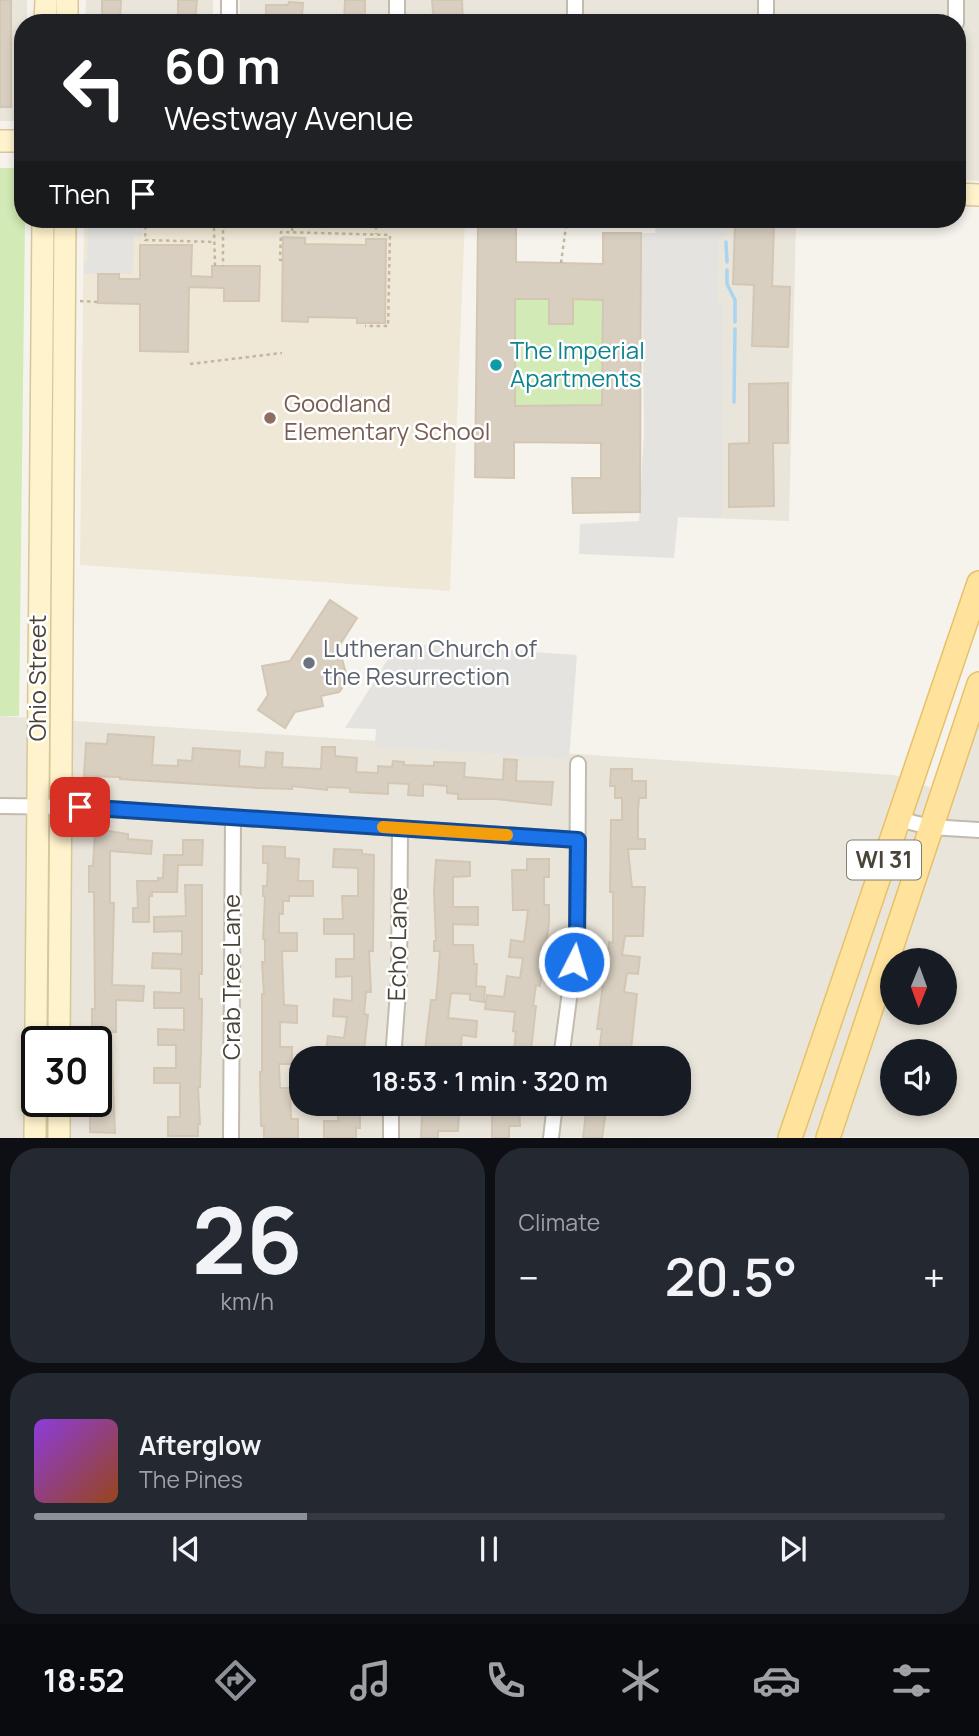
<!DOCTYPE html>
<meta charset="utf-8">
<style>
:root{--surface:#171b24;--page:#242831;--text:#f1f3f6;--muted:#9ea1a6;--line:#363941;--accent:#8c9099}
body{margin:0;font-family:Manrope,sans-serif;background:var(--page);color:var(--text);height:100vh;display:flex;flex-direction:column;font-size:26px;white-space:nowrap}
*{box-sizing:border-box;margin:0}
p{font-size:23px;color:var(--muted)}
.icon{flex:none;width:38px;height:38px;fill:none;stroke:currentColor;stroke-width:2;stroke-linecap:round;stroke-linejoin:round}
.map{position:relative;height:1138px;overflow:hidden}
.details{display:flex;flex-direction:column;gap:10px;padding:10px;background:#0d0f14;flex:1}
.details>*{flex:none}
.top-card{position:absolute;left:14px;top:14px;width:952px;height:214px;border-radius:28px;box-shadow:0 4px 10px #0003;background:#202124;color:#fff;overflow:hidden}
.needle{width:46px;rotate:181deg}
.tools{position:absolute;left:880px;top:948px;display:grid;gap:14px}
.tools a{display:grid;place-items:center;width:77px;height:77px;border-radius:50%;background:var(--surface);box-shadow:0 4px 10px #0003;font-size:35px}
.speed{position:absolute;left:21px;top:1026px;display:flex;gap:14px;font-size:35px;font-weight:700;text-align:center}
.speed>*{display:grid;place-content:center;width:91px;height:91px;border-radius:50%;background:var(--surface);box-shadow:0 4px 10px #0003;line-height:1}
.speed .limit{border:4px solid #111;border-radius:10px;background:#fff;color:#111}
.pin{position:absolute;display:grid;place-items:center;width:60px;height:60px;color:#fff;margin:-30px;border-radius:14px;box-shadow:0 4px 10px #0006}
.me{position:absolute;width:77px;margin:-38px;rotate:5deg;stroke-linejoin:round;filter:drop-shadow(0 0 5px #0008)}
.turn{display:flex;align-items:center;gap:24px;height:147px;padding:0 35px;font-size:32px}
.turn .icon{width:91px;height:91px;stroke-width:2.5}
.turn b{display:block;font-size:49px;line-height:60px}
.then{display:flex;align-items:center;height:66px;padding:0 35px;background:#0003;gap:14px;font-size:26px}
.big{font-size:52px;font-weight:600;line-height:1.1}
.details .tile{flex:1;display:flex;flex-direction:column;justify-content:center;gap:10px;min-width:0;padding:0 24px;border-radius:28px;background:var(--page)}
.details .dial{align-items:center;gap:0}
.dial b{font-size:91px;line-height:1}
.song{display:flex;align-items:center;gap:21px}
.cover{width:84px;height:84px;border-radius:10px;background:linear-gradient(135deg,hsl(270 70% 55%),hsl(20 70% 35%))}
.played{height:7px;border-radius:4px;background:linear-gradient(90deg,var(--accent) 30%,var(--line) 30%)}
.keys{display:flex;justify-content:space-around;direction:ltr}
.heat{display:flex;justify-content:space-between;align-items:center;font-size:38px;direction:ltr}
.details .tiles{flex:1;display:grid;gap:10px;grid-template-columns:1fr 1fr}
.tile:last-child{grid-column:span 2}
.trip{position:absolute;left:289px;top:1046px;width:402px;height:70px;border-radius:28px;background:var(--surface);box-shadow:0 4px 10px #0003;font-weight:600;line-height:70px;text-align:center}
.menu{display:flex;height:112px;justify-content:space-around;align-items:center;background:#090b0e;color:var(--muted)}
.menu .icon{width:49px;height:49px}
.menu .on{color:var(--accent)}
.menu b{font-size:32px;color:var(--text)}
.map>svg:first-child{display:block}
.residential{fill:#eae5da;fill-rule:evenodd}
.education{fill:#efe8d6}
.green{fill:#d2eab5}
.parking{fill:#e5e3e0}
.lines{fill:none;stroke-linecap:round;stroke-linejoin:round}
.stream{stroke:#a9d4f2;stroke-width:3.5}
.building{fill:#d8cfc1;stroke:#d3c7b4;stroke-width:2;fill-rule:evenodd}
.street-casing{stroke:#c2bbae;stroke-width:18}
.secondary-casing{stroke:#d6c79b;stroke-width:24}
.primary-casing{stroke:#e6c16a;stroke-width:26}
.path{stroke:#c4b79f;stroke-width:2.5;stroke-dasharray:3.5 3.5;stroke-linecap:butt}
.street{stroke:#fff;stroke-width:14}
.secondary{stroke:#fff3cd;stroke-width:21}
.primary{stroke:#ffe39c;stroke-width:23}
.route-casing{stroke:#114b97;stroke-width:18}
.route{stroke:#1a73e8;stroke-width:12}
.slow{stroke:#f59e0b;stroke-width:12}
.culture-dot{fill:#0f9aa8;stroke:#fff;stroke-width:2.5}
.education-dot{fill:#8d6e63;stroke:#fff;stroke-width:2.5}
.worship-dot{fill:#6b7280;stroke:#fff;stroke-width:2.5}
.labels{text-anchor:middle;stroke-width:5;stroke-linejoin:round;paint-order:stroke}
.shield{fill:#fff;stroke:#817c74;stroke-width:2}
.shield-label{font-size:23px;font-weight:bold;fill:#4b4439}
.culture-label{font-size:24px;fill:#0d838f;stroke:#fff;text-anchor:start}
.education-label{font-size:24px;fill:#785e54;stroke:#fff;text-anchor:start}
.worship-label{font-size:24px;fill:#5b616d;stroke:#fff;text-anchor:start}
.street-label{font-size:24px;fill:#4b4439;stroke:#fff}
</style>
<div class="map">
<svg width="979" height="1138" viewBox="0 0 979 1138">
<rect width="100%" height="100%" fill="#f6f3ec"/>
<g class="residential">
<polygon points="0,0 27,0 27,23 23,23 23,120 19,121 0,121"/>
<polygon points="86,0 213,0 213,23 85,23"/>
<polygon points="240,0 979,0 979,181 957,180 957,23 240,23"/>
<polygon points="682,219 796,219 789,521 678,517"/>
<path d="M0 716 894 775 953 795 979 718V1137L0 1138ZM892 961H945V1013H892ZM37 1041H96V1101H37ZM892 1052H945V1104H892ZM301 1059H679V1104H301Z"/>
</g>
<polygon class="education" points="84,219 465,219 450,591 80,565"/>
<g class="green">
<polygon points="0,168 23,168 23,219 25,219 19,716 0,716"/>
<polygon points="515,299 549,299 549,324 573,324 573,299 603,300 602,405 515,406"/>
</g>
<g class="parking">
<polygon points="88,219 143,219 143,236 134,237 133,274 84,274 84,262 87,262"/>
<polygon points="656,219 726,219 726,236 719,237 717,304 723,304 722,518 678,517 674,558 579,554 580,524 639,521 644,432 641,233 655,233"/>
<polygon points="398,643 577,655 569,759 375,746 376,729 345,728"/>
</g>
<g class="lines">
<g class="stream">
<polyline points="726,242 727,262"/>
<polyline points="727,270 727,284 735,300 735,322"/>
<polyline points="734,402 735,329"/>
</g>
</g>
<g class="building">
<rect x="0" y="0" width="11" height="107"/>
<polygon points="102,0 121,0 120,19 102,18"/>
<polygon points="178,0 197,0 195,23 178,23"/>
<polygon points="345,0 365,0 365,23 344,23"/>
<polygon points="432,0 462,0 463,23 434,23"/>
<polygon points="289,2 303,3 302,17 284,15 284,23 266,23 266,5 288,5"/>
<polygon points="735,224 774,225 772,286 790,287 788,347 752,346 754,285 733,284"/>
<path d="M478 226H516V262L603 264V233H641L640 512 573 513 572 478H601V443L514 442V478L475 477ZM515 299H549V324H573V299L603 300 602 405 515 406Z"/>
<polygon points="283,237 305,238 305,244 366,245 366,239 386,239 385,323 357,323 357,318 308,317 308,322 282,321"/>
<polygon points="140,245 192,245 191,276 212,277 212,266 260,266 259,301 224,301 224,288 189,287 188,352 140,351 140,304 98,303 98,274 119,274 119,279 140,279"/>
<polygon points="788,383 788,443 773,443 774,506 729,507 729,444 749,443 749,384"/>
<polygon points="330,600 357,618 334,654 342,659 348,680 339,692 321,696 323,706 295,712 285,728 258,710 268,695 262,666 290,661"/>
<polygon points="108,734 154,737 152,765 178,766 178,760 192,761 193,748 240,751 239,766 265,768 266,752 283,753 282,767 321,769 322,747 335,747 335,756 357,758 356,772 378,773 378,766 392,767 393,761 404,762 404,765 434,766 434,762 465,763 464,777 503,780 504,759 517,760 516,781 553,782 551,805 495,799 458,799 458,794 447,793 447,786 423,784 423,796 408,795 409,784 388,783 388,794 350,792 350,788 327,787 327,790 292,786 292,789 258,788 120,779 120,777 84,776 86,743 107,744"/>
<polygon points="611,769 632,769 632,781 646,781 646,798 639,798 638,811 638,839 645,839 645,849 628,849 632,887 645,887 643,936 625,936 622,955 640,957 638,974 627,973 624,992 637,994 631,1050 652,1053 652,1059 598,1059 602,1029 597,1029 604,977 607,978 609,942 613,943 613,892 610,892 611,820 622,820 622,798 615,798 615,786 610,786"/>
<polygon points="103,830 128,834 128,839 152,841 151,854 110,851 110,903 114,903 112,985 144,986 143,1001 116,1000 116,1032 111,1032 115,1133 90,1132 90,1111 96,1111 96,1041 92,1041 92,1009 95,1009 94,892 89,892 89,866 93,866 95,832 103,832"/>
<polygon points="183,840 203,840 202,865 178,865 177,892 152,892 152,896 149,896 149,922 133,922 133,908 138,908 137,881 158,881 158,878 163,878 164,855 183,855"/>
<polygon points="263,846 285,847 285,858 299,859 298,881 313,881 313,896 289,896 289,901 283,901 283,914 279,914 279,933 297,933 297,951 282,951 284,1005 297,1006 297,1023 280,1022 280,1047 292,1047 292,1064 279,1064 280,1088 290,1088 291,1119 298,1119 298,1138 264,1138 264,1126 261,1126 260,1072 262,1072 262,994 264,994 262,962 265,962 265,939 263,939 265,896 263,896 263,886 267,886 268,863 263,863"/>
<polygon points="334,849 362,850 362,854 374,855 373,951 369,951 371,992 366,992 364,1014 368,1015 363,1059 342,1059 342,1055 326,1053 328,1036 344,1038 347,1017 333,1016 334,999 352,1001 352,976 336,977 336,959 354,959 354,934 324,934 324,919 343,919 342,896 358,896 358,868 333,867"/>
<polygon points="527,859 549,859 549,877 544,877 544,905 549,905 549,923 540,986 536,985 533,1006 536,1006 530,1059 513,1059 516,1032 513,1031 515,1012 485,1009 487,995 504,997 507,976 520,978 523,958 509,957 511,940 524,942 528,910 513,910 512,870 527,870"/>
<polygon points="436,860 470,862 470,876 453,877 453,907 478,907 478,925 453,924 453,945 473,945 474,964 477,964 476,986 485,987 484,1002 470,1000 470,994 451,993 448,1018 477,1021 476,1037 462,1035 460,1056 447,1055 446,1059 424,1059 431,1000 436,1000 438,978 440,951 434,951 434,941 436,941 434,891"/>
<polygon points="185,885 202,885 202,974 199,974 199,999 202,999 202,1009 200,1087 198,1087 200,1124 198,1124 198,1136 168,1136 168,1117 180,1117 180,1083 154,1083 154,1068 176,1068 176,1045 158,1045 158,1029 184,1030 184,1008 154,1008 154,992 181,993 181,969 152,968 153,953 182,954 182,931 154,932 154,917 186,916"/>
<polygon points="492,1104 519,1104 520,1126 509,1126 509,1138 492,1138"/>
<polygon points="587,1104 607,1104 602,1138 583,1138"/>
<polygon points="338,1111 360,1112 360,1128 356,1128 356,1138 324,1138 324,1121 338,1121"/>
<polygon points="422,1114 459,1115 458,1131 438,1131 438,1138 421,1138"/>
</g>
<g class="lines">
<g class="street-casing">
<g id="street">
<polyline points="229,23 229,0"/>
<polyline points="397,23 397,0"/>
<polyline points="575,23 575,0"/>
<polyline points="766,23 766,0"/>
<polyline points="956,23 956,0"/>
<polyline points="0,806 80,807 578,840"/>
<polyline points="898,819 930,827 979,830"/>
<polyline points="393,1059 399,978 400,828"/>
<polyline points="561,1059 577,938 578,764"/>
<polyline points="231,1138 233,817"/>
<polyline points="391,1138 391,1104"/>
<polyline points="551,1138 555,1104"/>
</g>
</g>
<g class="secondary-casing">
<g id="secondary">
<polyline points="45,23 46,0"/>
<polyline points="67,23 67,0"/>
<polyline points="0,141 23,141"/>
<polyline points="957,194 979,195"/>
<polyline points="59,1041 65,219"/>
<polyline points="35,1138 43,219"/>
<polyline points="59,1138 59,1101"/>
</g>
</g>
<g class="primary-casing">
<g id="primary">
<polyline points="790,1138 979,583"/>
<polyline points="828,1138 979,684"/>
</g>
</g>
<g class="path">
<polyline points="146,219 145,240 215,242"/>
<polyline points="376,219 376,234"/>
<polyline points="219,225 223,228 223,266"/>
<polyline points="292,231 293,219"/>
<polyline points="282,260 280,260 281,232 390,235 388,326 365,326"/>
<polyline points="561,263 567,219"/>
<polyline points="215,266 214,228 219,225 219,219"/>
<polyline points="80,301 98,302"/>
<polyline points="190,364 282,353"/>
</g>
<use href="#street" class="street"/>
<use href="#secondary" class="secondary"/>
<use href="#primary" class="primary"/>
</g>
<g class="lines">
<g class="route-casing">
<polyline id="route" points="80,807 578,840 577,938 574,962"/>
</g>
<use href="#route" class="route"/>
<polyline class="slow" points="383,827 507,835"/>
</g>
<circle class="culture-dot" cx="496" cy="365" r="7"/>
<circle class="education-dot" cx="270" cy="418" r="7"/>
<circle class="worship-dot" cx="309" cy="663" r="7"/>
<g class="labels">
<rect class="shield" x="847" y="840.5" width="74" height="39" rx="5"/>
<g class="shield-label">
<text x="884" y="868">WI 31</text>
</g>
<g class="culture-label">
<text x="510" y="359">The Imperial<tspan x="510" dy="28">Apartments</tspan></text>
</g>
<g class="education-label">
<text x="284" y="412">Goodland<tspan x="284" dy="28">Elementary School</tspan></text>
</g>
<g class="worship-label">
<text x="323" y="657">Lutheran Church of<tspan x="323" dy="28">the Resurrection</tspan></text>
</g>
<g class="street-label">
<text transform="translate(38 678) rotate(-90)" y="8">Ohio Street</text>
<text transform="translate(398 944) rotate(-89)" y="8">Echo Lane</text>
<text transform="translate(232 977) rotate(-90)" y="8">Crab Tree Lane</text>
</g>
</g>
</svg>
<div class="tools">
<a><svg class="needle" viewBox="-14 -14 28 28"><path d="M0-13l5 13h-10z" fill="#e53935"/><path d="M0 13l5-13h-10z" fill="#9ea1a6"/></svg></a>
<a><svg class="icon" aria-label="sound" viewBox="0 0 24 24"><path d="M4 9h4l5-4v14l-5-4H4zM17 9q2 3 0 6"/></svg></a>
</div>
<div class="speed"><div class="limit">30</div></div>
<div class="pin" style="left:80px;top:807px;background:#d93025"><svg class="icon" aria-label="arrive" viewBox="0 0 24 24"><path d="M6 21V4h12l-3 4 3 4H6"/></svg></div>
<svg class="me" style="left:574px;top:962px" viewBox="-20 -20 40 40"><circle r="17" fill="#1a73e8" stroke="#fff" stroke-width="3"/><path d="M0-11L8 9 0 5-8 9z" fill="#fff"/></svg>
<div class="trip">18:53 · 1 min · 320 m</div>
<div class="top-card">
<div class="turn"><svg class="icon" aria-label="left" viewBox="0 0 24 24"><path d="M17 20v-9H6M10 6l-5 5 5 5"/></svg><div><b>60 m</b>Westway Avenue</div></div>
<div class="then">Then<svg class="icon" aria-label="arrive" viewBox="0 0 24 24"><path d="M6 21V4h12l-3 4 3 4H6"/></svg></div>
</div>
</div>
<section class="details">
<div class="tiles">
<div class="tile dial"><b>26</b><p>km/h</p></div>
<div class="tile"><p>Climate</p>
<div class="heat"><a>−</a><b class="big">20.5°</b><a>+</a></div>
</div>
<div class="tile">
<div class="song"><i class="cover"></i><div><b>Afterglow</b><p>The Pines</p></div></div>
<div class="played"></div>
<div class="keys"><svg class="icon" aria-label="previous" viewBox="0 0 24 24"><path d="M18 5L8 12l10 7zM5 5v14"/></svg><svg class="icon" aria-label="pause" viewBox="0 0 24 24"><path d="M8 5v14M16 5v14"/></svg><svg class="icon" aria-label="next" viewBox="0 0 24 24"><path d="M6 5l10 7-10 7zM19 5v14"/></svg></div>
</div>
</div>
</section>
<nav class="menu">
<b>18:52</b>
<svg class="icon on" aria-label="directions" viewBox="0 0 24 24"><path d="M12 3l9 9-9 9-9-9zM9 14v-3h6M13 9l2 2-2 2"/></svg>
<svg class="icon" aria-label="music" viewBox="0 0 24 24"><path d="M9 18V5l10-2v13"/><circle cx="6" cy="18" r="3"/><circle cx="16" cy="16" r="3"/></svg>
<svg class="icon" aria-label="phone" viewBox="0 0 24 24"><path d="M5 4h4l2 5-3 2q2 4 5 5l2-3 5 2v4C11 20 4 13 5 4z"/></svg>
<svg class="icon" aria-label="climate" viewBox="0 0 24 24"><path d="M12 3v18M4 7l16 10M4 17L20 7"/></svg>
<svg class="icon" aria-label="car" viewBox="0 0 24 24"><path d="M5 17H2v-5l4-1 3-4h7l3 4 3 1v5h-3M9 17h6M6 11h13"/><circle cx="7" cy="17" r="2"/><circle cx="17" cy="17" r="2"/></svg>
<svg class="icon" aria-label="filters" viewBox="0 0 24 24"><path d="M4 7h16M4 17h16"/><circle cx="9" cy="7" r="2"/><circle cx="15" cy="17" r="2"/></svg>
</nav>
